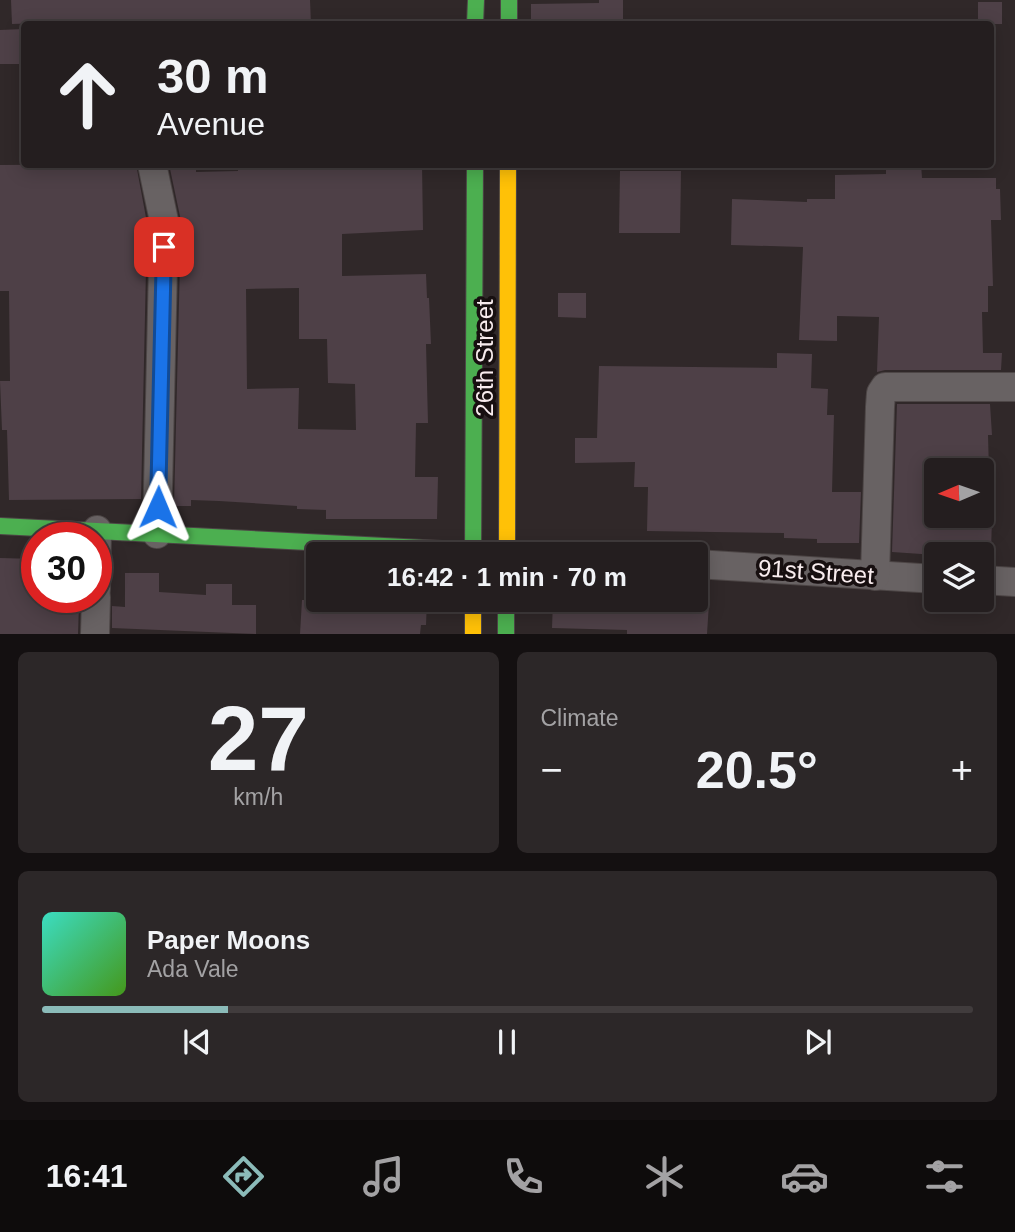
<!DOCTYPE html>
<meta charset="utf-8">
<style>
:root{--surface:#241e1f;--page:#2c2728;--text:#f1f3f6;--muted:#a3a2a4;--line:#413c3d;--accent:#8bbbb9}
body{margin:0;font-family:Helvetica,sans-serif;background:var(--page);color:var(--text);height:100vh;display:flex;flex-direction:column;font-size:26px;white-space:nowrap}
*{box-sizing:border-box;margin:0}
p{font-size:23px;color:var(--muted)}
.icon{flex:none;width:38px;height:38px;fill:none;stroke:currentColor;stroke-width:2;stroke-linecap:round;stroke-linejoin:round}
.map{position:relative;height:634px;overflow:hidden}
.sheet{display:flex;flex-direction:column;gap:18px;padding:18px;background:#141011;flex:1}
.sheet>*{flex:none}
.banner{position:absolute;left:21px;top:21px;width:973px;height:147px;border-radius:7px;box-shadow:0 4px 18px #0003,0 0 0 2px var(--line);background:#241e1f;color:var(--text);overflow:hidden}
.needle{width:46px;rotate:268deg}
.controls{position:absolute;left:924px;top:458px;display:grid;gap:14px}
.controls a{display:grid;place-items:center;width:70px;height:70px;border-radius:7px;background:var(--surface);box-shadow:0 4px 18px #0003,0 0 0 2px var(--line);font-size:35px}
.speed{position:absolute;left:21px;top:522px;display:flex;gap:14px;font-size:35px;font-weight:700;text-align:center}
.speed>*{display:grid;place-content:center;width:91px;height:91px;border-radius:50%;background:var(--surface);box-shadow:0 4px 18px #0003,0 0 0 2px var(--line);line-height:1}
.speed .limit{border:10px solid #d22;background:#fff;color:#111}
.pin{position:absolute;display:grid;place-items:center;width:60px;height:60px;color:#fff;margin:-30px;border-radius:14px;box-shadow:0 4px 10px #0006}
.me{position:absolute;width:77px;margin:-38px;rotate:1deg;stroke-linejoin:round;filter:drop-shadow(0 0 5px #0008)}
.turn{display:flex;align-items:center;gap:24px;height:147px;padding:0 21px;font-size:32px}
.turn .icon{width:91px;height:91px;stroke-width:2.5}
.turn b{display:block;font-size:49px;line-height:60px}
.big{font-size:52px;font-weight:600;line-height:1.1}
.sheet .tile{flex:1;display:flex;flex-direction:column;justify-content:center;gap:10px;min-width:0;padding:0 24px;border-radius:10px;background:var(--page)}
.sheet .dial{align-items:center;gap:0}
.dial b{font-size:91px;line-height:1}
.song{display:flex;align-items:center;gap:21px}
.cover{width:84px;height:84px;border-radius:10px;background:linear-gradient(135deg,hsl(170 70% 55%),hsl(100 70% 35%))}
.played{height:7px;border-radius:4px;background:linear-gradient(90deg,var(--accent) 20%,var(--line) 20%)}
.keys{display:flex;justify-content:space-around;direction:ltr}
.heat{display:flex;justify-content:space-between;align-items:center;font-size:38px;direction:ltr}
.sheet .tiles{flex:1;display:grid;gap:18px;grid-template-columns:1fr 1fr}
.tile:last-child{grid-column:span 2}
.trip{position:absolute;left:306px;top:542px;width:402px;height:70px;border-radius:7px;background:var(--surface);box-shadow:0 4px 18px #0003,0 0 0 2px var(--line);font-weight:600;line-height:70px;text-align:center}
.menu{display:flex;height:112px;justify-content:space-around;align-items:center;background:#0e0c0c;color:var(--muted)}
.menu .icon{width:49px;height:49px}
.menu .current{color:var(--accent)}
.menu b{font-size:32px;color:var(--text)}
.map>svg:first-child{display:block}
.building{fill:#4e4047;fill-rule:evenodd}
.lines{fill:none;stroke-linecap:round;stroke-linejoin:round}
.street-casing{stroke:#4d4646;stroke-width:30}
.fast-casing{stroke:#4d4646;stroke-width:18}
.slow-casing{stroke:#4d4646;stroke-width:18}
.street{stroke:#686263;stroke-width:28}
.fast{stroke:#4caf50;stroke-width:16}
.slow{stroke:#ffc107;stroke-width:16}
.route-casing{stroke:#114b97;stroke-width:18}
.route{stroke:#1a73e8;stroke-width:12}
.labels{text-anchor:middle;stroke-width:7;stroke-linejoin:round;paint-order:stroke}
.street-label{font-size:24px;fill:#f8ecee;stroke:#170f10}
</style>
<div class="map">
<svg width="1015" height="634" viewBox="0 0 1015 634">
<rect width="100%" height="100%" fill="#302829"/>
<g class="building">
<polygon points="11,0 310,0 311,24 141,20 141,24 103,24 103,21 12,24"/>
<polygon points="599,0 623,0 623,24 531,24 531,4 599,3"/>
<rect x="978" y="2" width="24" height="22"/>
<polygon points="24,29 24,64 0,64 0,30"/>
<polygon points="136,164 147,223 141,499 9,500 7,430 2,430 0,381 10,381 9,291 0,291 0,165"/>
<path d="M169 164H196V172L238 171V164H422L423 230 342 234V276L426 274 427 298H429L431 344H426L428 423H416L415 477H438L437 519H326V510L297 509V506L219 501 191 500V506H174L181 221ZM299 288V339H327L328 383 355 384 356 430 298 429 299 388 247 389 246 289Z"/>
<polygon points="886,164 921,164 922,178 996,178 996,189 1000,189 1001,220 991,220 993,286 988,286 988,312 982,312 983,353 1002,353 1001,370 885,370 877,372 879,317 837,316 837,341 799,340 803,247 731,245 732,199 807,202 807,199 835,199 835,175 886,174"/>
<polygon points="620,171 681,171 680,233 619,233"/>
<polygon points="558,293 586,293 586,318 558,317"/>
<polygon points="777,353 812,354 811,388 828,389 827,415 834,415 832,492 861,492 859,543 817,543 817,539 784,538 784,533 647,531 648,487 634,487 635,462 575,463 575,438 597,438 599,366 777,368"/>
<polygon points="897,404 990,404 992,435 988,435 989,471 936,471 934,516 992,516 991,553 937,552 936,555 892,552"/>
<polygon points="0,558 37,559 37,597 56,597 56,603 79,605 78,634 0,634"/>
<polygon points="125,573 159,573 159,592 206,595 206,584 232,584 232,605 256,605 256,634 112,628 112,606 125,607"/>
<polygon points="302,600 427,600 426,625 421,625 420,634 300,634"/>
<polygon points="553,600 671,600 709,603 707,634 627,634 627,630 552,628"/>
</g>
<g class="lines">
<g class="street-casing">
<g id="street">
<polyline points="152,164 164,221 157,534"/>
<polyline points="696,564 936,579"/>
<polyline points="875,576 880,407 881,393 885,387 1015,387"/>
<polyline points="982,580 1015,582"/>
<polyline points="96,589 97,530"/>
<polyline points="95,634 96,597"/>
</g>
</g>
<g class="fast-casing">
<g id="fast">
<polyline points="509,0 509,24"/>
<polyline points="475,24 476,0"/>
<polyline points="0,526 560,555"/>
<polyline points="473,555 475,164"/>
<polyline points="506,600 506,634"/>
</g>
</g>
<g class="slow-casing">
<g id="slow">
<polyline points="507,555 508,164"/>
<polyline points="473,600 473,634"/>
</g>
</g>
<use href="#street" class="street"/>
<use href="#fast" class="fast"/>
<use href="#slow" class="slow"/>
</g>
<g class="lines">
<g class="route-casing">
<polyline id="route" points="158,507 164,247"/>
</g>
<use href="#route" class="route"/>
</g>
<g class="labels">
<g class="street-label">
<text transform="translate(485 358) rotate(-90)" y="8">26th Street</text>
<text transform="translate(816 572) rotate(4)" y="8">91st Street</text>
</g>
</g>
</svg>
<div class="controls">
<a><svg class="needle" viewBox="-14 -14 28 28"><path d="M0-13l5 13h-10z" fill="#e53935"/><path d="M0 13l5-13h-10z" fill="#a3a2a4"/></svg></a>
<a><svg class="icon" aria-label="layers" viewBox="0 0 24 24"><path d="M12 4l9 5-9 5-9-5zM3 14l9 5 9-5"/></svg></a>
</div>
<div class="speed"><div class="limit">30</div></div>
<div class="pin" style="left:164px;top:247px;background:#d93025"><svg class="icon" aria-label="arrive" viewBox="0 0 24 24"><path d="M6 21V4h12l-3 4 3 4H6"/></svg></div>
<svg class="me" style="left:158px;top:507px" viewBox="-20 -20 40 40"><path d="M0-17L14 15 0 8-14 15z" fill="#1a73e8" stroke="#fff" stroke-width="4"/></svg>
<div class="trip">16:42 · 1 min · 70 m</div>
<div class="banner">
<div class="turn"><svg class="icon" aria-label="ahead" viewBox="0 0 24 24"><path d="M12 20V5M6 11l6-6 6 6"/></svg><div><b>30 m</b>Avenue</div></div>
</div>
</div>
<section class="sheet">
<div class="tiles">
<div class="tile dial"><b>27</b><p>km/h</p></div>
<div class="tile"><p>Climate</p>
<div class="heat"><a>−</a><b class="big">20.5°</b><a>+</a></div>
</div>
<div class="tile">
<div class="song"><i class="cover"></i><div><b>Paper Moons</b><p>Ada Vale</p></div></div>
<div class="played"></div>
<div class="keys"><svg class="icon" aria-label="previous" viewBox="0 0 24 24"><path d="M18 5L8 12l10 7zM5 5v14"/></svg><svg class="icon" aria-label="pause" viewBox="0 0 24 24"><path d="M8 5v14M16 5v14"/></svg><svg class="icon" aria-label="next" viewBox="0 0 24 24"><path d="M6 5l10 7-10 7zM19 5v14"/></svg></div>
</div>
</div>
</section>
<nav class="menu">
<b>16:41</b>
<svg class="icon current" aria-label="directions" viewBox="0 0 24 24"><path d="M12 3l9 9-9 9-9-9zM9 14v-3h6M13 9l2 2-2 2"/></svg>
<svg class="icon" aria-label="music" viewBox="0 0 24 24"><path d="M9 18V5l10-2v13"/><circle cx="6" cy="18" r="3"/><circle cx="16" cy="16" r="3"/></svg>
<svg class="icon" aria-label="phone" viewBox="0 0 24 24"><path d="M5 4h4l2 5-3 2q2 4 5 5l2-3 5 2v4C11 20 4 13 5 4z"/></svg>
<svg class="icon" aria-label="climate" viewBox="0 0 24 24"><path d="M12 3v18M4 7l16 10M4 17L20 7"/></svg>
<svg class="icon" aria-label="car" viewBox="0 0 24 24"><path d="M5 17H2v-5l4-1 3-4h7l3 4 3 1v5h-3M9 17h6M6 11h13"/><circle cx="7" cy="17" r="2"/><circle cx="17" cy="17" r="2"/></svg>
<svg class="icon" aria-label="filters" viewBox="0 0 24 24"><path d="M4 7h16M4 17h16"/><circle cx="9" cy="7" r="2"/><circle cx="15" cy="17" r="2"/></svg>
</nav>
